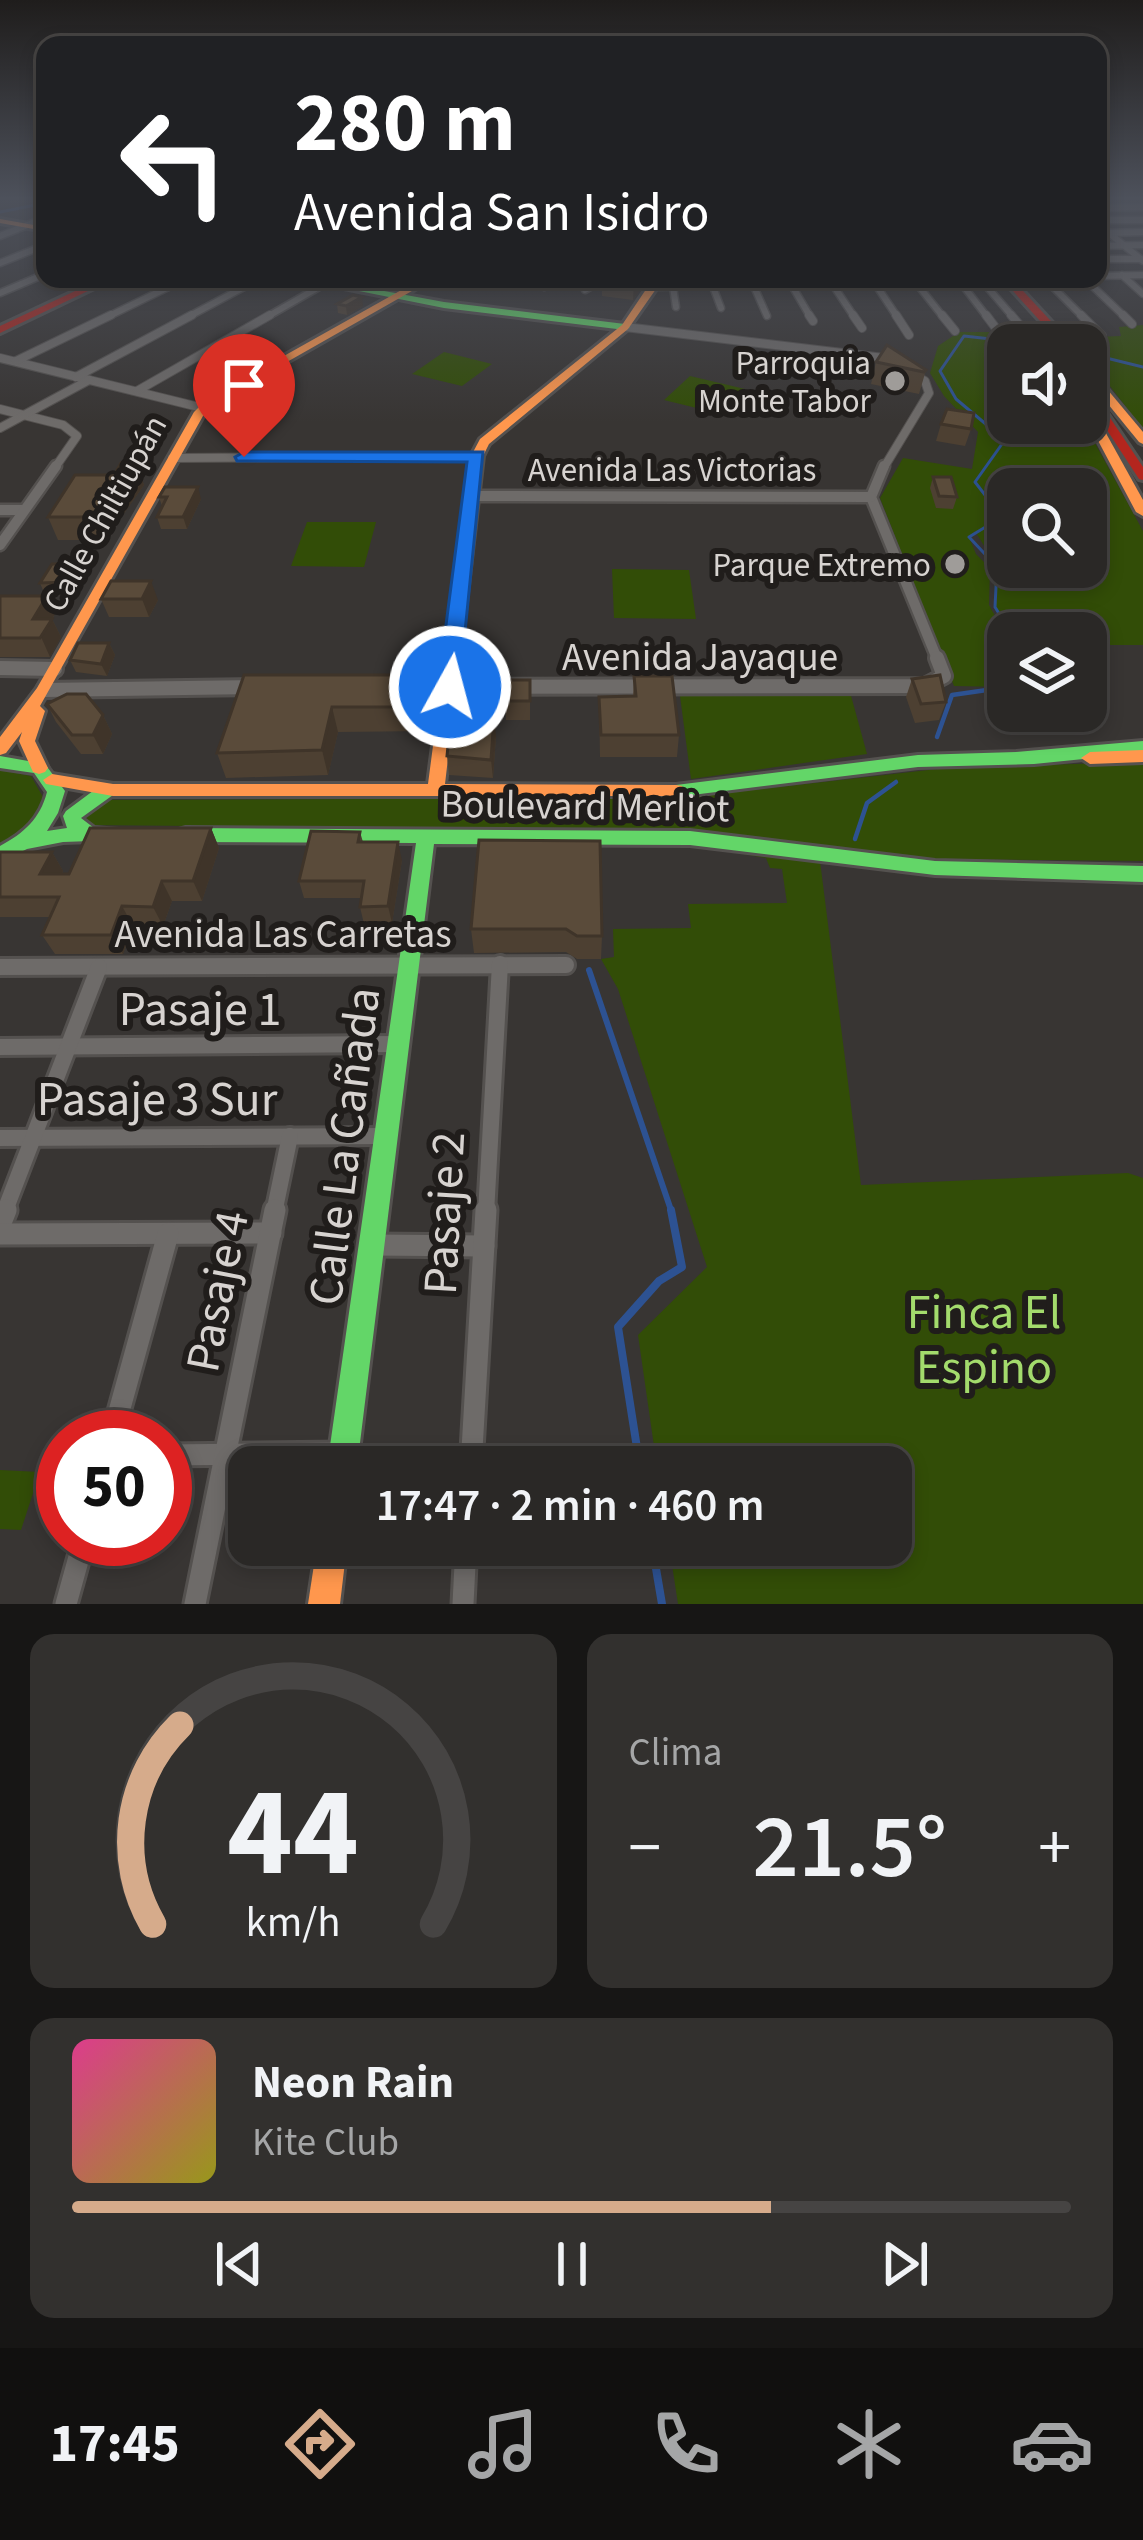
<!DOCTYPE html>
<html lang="es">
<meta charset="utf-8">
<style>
:root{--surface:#2a2826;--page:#32302e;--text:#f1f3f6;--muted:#a5a6a7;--line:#464443;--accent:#d6ab8b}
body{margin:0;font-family:"Source Sans 3",sans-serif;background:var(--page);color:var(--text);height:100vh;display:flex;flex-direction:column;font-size:45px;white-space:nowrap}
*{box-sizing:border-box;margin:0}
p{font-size:39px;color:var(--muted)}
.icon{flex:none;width:66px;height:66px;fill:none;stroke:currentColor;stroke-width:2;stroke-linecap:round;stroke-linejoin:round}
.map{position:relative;height:1604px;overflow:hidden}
.sheet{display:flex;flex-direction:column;gap:30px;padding:30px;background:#171615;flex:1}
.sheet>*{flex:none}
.banner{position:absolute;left:36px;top:36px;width:1071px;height:252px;border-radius:24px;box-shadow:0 6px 18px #0003,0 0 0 3px var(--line);background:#202124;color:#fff;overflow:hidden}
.controls{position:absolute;left:987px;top:324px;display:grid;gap:24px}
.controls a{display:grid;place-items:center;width:120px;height:120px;border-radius:24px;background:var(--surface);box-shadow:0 6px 18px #0003,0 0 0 3px var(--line);font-size:60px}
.speed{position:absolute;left:36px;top:1410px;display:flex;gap:24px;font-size:60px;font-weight:700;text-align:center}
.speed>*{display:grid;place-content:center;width:156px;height:156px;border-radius:50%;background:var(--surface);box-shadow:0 6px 18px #0003,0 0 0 3px var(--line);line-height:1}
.speed .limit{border:18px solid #d22;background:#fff;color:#111}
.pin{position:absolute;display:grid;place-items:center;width:102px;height:102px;color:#fff;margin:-123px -51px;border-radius:50% 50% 50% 0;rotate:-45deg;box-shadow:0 0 12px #0007}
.pin .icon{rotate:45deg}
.me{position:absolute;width:132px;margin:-66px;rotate:7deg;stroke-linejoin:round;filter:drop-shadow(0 0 9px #0008)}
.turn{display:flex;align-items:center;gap:42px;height:252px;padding:0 60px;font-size:54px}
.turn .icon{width:156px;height:156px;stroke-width:2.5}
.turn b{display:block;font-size:84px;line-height:102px}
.big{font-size:90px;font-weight:600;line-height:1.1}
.sheet .tile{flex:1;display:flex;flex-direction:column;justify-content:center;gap:18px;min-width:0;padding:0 42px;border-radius:24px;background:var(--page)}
.sheet .dial{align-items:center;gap:0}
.dial svg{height:312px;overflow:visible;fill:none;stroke:var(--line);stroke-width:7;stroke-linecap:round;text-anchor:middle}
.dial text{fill:var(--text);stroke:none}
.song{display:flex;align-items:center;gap:36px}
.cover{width:144px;height:144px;border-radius:18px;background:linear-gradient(135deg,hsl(330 70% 55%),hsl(60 70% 35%))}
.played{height:12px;border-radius:6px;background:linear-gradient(90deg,var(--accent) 70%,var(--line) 70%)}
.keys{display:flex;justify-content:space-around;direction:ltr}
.heat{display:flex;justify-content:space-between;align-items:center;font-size:66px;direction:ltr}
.sheet .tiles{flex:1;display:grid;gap:30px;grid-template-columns:1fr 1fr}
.tile:last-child{grid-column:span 2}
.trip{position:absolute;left:228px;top:1446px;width:684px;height:120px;border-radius:24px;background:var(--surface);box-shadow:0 6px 18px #0003,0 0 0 3px var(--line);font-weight:600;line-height:120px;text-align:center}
.menu{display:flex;height:192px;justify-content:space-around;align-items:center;background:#11100f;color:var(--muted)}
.menu .icon{width:84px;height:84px}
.menu .current{color:var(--accent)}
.menu b{font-size:54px;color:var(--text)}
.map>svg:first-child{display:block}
.green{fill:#324d07;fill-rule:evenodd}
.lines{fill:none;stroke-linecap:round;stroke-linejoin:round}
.stream-far3{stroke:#2d5292;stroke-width:3}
.stream-far2{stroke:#2d5292;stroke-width:4.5}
.stream-far1{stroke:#2d5292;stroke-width:6}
.stream{stroke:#2d5292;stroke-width:8}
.street-far5-casing{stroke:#54514f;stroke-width:9}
.street-far4-casing{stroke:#54514f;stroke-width:10}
.street-far3-casing{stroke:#54514f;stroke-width:15}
.street-far2-casing{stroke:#54514f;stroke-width:20}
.street-far1-casing{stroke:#54514f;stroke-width:22}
.street-casing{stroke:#54514f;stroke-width:27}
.fast-casing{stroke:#54514f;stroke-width:6}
.slow-casing{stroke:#54514f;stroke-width:6}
.jam-casing{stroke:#54514f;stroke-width:6}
.street-far5{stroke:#6e6b69;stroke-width:6}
.street-far4{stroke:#6e6b69;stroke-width:8}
.street-far3{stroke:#6e6b69;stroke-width:10}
.street-far2{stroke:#6e6b69;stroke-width:14}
.street-far1{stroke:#6e6b69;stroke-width:16}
.street{stroke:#6e6b69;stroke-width:21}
.fast{fill:#63d668;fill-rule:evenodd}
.slow{fill:#ff974d;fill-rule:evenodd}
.jam{fill:#b3261e;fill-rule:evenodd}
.fast-bridge-casing{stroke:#54514f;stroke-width:15;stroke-linecap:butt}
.fast-bridge{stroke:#63d668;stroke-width:12}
.wall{fill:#4d4032}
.shaded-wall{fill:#3f3429}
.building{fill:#5a4b3a;stroke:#3f3429;stroke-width:3}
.route{fill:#1a73e8;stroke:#114b97;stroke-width:3}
.poi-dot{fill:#9f9c99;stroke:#201d1b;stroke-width:4.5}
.labels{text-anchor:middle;stroke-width:12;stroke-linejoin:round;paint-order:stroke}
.far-poi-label{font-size:33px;fill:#d7d3d0;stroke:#201d1b;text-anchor:end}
.far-street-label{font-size:33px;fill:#d7d3d0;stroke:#201d1b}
.street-label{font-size:39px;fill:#d7d3d0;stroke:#201d1b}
.near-street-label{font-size:48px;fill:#d7d3d0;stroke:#201d1b}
.near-park-label{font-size:48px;fill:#a3db6c;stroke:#201d1b}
</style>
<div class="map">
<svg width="1143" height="1604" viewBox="0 0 1143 1604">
<rect width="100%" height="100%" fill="#383533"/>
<g class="green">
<polygon points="1143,325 1143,429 1086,355 1086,345 1073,338 1121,336 1119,327"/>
<path d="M959 332H1030L1038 345H1008V423H1084L1143 531V645H1086V633H1011L995 606 994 562 975 531 969 537 976 554 990 568 989 605 1008 639V687L954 686 880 498 903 458 972 469 978 432 944 396 930 373 938 346ZM1008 489H1086V567H1008Z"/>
<polygon points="444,352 492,364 462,386 412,374"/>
<polygon points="690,376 745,389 721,414 664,400"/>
<polygon points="307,522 376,522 364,567 291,566"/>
<polygon points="612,569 689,570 696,619 614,618"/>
<polygon points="850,692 867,754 691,779 680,696"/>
<polygon points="1143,762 1143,861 928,859 680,830 78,825 90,800 683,798 946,768"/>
<polygon points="0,770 31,776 43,797 30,825 0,846"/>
<polygon points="686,844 820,861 861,1185 1128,1173 1143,1178 1143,1604 678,1604 669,1545 891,1545 891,1467 657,1467 638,1335 707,1267 618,989 601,959 614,957 613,929 691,928 688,904 787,903 782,869 770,868 766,858"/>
<polygon points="0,1470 40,1472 21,1530 0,1529"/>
</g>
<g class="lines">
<g class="stream-far3">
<polyline points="0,212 45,203"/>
<polyline points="1090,354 1143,367"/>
<polyline points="1011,633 995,607 997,567 969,537 1002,517 975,482 1002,444 1000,436 956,399 940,371 964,336 1035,344"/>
</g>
<g class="stream-far2">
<polyline points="937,737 952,695 1008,687"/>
<polyline points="855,839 867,803 896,782"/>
</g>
<polyline class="stream-far1" points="589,970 672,1213"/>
<g class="stream">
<polyline points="640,1467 618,1327 659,1281 682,1267 671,1210"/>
<polyline points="652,1545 662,1604"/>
</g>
<g class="street-far5-casing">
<g id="street-far5">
<polyline points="1098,208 1143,207"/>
<polyline points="1098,220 1143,220"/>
<polyline points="1098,224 1143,261"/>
<polyline points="1109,233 1143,232"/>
<polyline points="0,236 45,218"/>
<polyline points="1098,246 1143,245"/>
<polyline points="1098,259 1141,259"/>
<polyline points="0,263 45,245"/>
<polyline points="1122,275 1143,294"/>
<polyline points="1098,276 1143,275"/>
<polyline points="710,279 721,308"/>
<polyline points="788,279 811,318"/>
<polyline points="829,279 855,318"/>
<polyline points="872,279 898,318"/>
<polyline points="913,279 944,318"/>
<polyline points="958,279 988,318"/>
<polyline points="1045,279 1084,318"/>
<polyline points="1085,279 1126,318"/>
<polyline points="505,282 511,279"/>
<polyline points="752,282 767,316"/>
<polyline points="544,287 558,279"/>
<polyline points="655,287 982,281 1014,318"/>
<polyline points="673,287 676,307"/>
<polyline points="585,290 604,279"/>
<polyline points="0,293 45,274"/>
<polyline points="105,318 185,279"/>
<polyline points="186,318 259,279"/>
<polyline points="265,318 333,279"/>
</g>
</g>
<g class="street-far4-casing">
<g id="street-far4">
<polyline points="809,315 813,321"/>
<polyline points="853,315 862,328"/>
<polyline points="896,315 909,335"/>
<polyline points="942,315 955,331"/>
<polyline points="986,315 998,331"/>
<polyline points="1011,315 1024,330"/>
<polyline points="1081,315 1102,336"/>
<polyline points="1123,315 1132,324"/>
<polyline points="625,327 884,358 925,381 929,393 883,469"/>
<polyline points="0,358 203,408"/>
<polyline points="16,361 111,315"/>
<polyline points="76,377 192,315"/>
<polyline points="137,391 270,315"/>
<polyline points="0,409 63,425 77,436 54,469"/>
<polyline points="0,428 89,380"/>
<polyline points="172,458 477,456"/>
</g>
</g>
<g class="street-far3-casing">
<g id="street-far3">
<polyline points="884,466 871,497 938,661"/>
<polyline points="474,496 871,497"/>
<polyline points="0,510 24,510"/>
<polyline points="0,545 56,466"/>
</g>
</g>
<g class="street-far2-casing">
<g id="street-far2">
<polyline points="0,668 55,669"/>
<polyline points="418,687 925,686 944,676 937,658"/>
<polyline points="44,690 257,687"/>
</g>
</g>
<g class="street-far1-casing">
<g id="street-far1">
<polyline points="0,967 566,965"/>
<polyline points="0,1047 399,1044"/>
<polyline points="0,1138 387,1136"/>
<polyline points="4,1213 99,967"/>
<polyline points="274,1213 290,1136"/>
<polyline points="486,1213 500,964"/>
</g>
</g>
<g class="street-casing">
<g id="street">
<polyline points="0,1225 6,1210"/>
<polyline points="0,1234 271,1233"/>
<polyline points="373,1245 484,1246"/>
<polyline points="112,1437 168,1234"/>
<polyline points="165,1455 344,1453"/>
<polyline points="471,1467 486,1210"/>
<polyline points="66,1604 84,1539"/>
<polyline points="195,1604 275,1210"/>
<polyline points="463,1604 466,1545"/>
</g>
</g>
<g class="fast-casing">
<g id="fast">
<polygon points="299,279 319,279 444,302 625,324 630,327 625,330 444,308"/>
<polygon points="1143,741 1143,753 1034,764 918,767 676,797 667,791 676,785 918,755 1016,752"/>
<path d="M0 756 45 764 65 791 58 813 47 831 67 828 63 816 66 811 101 785H113L116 790 113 795 81 818 94 828 119 830 121 835 119 840 63 842 27 849 0 862V846C24 833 40 819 47 792L34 773 0 768Z"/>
<polygon points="186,828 690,831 935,861 1143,866 1143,882 935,875 690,845 434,844 357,1467 327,1467 416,843 186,842 179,840 177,835 179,830"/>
</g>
</g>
<g class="slow-casing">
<g id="slow">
<polygon points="0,219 45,227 45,231 0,223"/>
<polygon points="421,279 433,279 215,403 203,416 40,706 45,711 35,741 48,768 45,772 39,774 33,772 19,741 22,732 6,753 0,755 0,737 37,688 194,412 207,399"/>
<polygon points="653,279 663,279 628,329 489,444 483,456 445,784 676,785 682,786 685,791 682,796 113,796 46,784 43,780 52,774 113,784 428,784 471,456 480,439 622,325"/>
<polygon points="1099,389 1107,389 1143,432 1143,444 1139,442 1099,393"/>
<polygon points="1086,405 1092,408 1143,500 1143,516 1136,512 1086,418"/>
<polygon points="1143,750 1143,762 1090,764 1081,758 1090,752"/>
<polygon points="317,1545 347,1545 340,1604 308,1604"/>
</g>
</g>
<g class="jam-casing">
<g id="jam">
<polygon points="101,279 113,279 0,333 0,326"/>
<polygon points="1002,279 1012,279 1073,345 1062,345"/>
<polygon points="1086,387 1090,388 1143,467 1143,480 1139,479 1086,398"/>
</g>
</g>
<use href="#street-far5" class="street-far5"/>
<use href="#street-far4" class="street-far4"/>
<use href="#street-far3" class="street-far3"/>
<use href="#street-far2" class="street-far2"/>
<use href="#street-far1" class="street-far1"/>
<use href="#street" class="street"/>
<use href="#fast" class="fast"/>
<use href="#slow" class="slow"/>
<use href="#jam" class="jam"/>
<g class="fast-bridge-casing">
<polyline id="fast-bridge" points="995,279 998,283"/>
</g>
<use href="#fast-bridge" class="fast-bridge"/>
</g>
<g class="wall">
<polygon points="602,279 648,279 633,300 602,296"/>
<polygon points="337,304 363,306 347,315 338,313"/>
<polygon points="876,362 926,370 919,394 871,384"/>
<polygon points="941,424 971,429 965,446 936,441"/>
<polygon points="136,463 144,485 105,540 58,540 48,517"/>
<polygon points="933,477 957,497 953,509 936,508 930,488"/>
<polygon points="159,497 201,499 187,529 161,529 157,517 162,506"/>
<polygon points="85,576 74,594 45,595 40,583"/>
<polygon points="0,596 55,614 52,619 61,637 50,657 0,657"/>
<polygon points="101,599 158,600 149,617 109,617"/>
<polygon points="109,643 115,655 107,676 76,672 70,660"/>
<polygon points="244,675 434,699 430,731 338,732 328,775 226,778 217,753"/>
<polygon points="634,676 679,735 677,757 600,757 599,697 633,697"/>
<polygon points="912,679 946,702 939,720 915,723 906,697"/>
<polygon points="530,680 530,720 506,720 505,701"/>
<polygon points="47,704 103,715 112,734 103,754 81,754 56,722"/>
<polygon points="496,736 493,778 449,775 447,756"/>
<polygon points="211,828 219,848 202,901 172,901 163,926 133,926 123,954 55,954 42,935 50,917 0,917 0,852 52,852 63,871 62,874 69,874"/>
<polygon points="360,832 363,842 402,860 392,923 364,924 360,907 361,898 304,898 299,881"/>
<polygon points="479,840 602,936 601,959 577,959 566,952 474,953 471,929"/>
</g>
<g class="shaded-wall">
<polygon points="635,279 648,279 633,300 634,280"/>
<polygon points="362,297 363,306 347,315 346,306"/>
<polygon points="136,463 144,485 105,540 96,517"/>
<polygon points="198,487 201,499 187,529 183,517"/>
<polygon points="80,564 85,576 74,594 69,582"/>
<polygon points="151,581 158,600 149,617 142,599"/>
<polygon points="47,596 55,614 52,619 61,637 50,657 33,619"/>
<polygon points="109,643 115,655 107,676 101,664"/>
<polygon points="431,675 434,699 430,731 426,707"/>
<polygon points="332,707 338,732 328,775 322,750"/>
<polygon points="103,715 112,734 103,754 93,735"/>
<polygon points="494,717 496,736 493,778 491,760"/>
<polygon points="211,828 219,848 202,901 193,881"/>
<polygon points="398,842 402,860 392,923 388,906"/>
<polygon points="52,852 63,871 53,893 40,874"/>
<polygon points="162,881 172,901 163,926 153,907"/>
<polygon points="122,906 133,926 123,954 111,935"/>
</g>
<g class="building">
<polygon points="353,295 362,297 346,306 337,304"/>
<polygon points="887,345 926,370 924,372 876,362"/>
<polygon points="947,409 974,413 971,429 941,424"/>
<polygon points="121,463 136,463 96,517 48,517 75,475 114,475"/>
<polygon points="933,477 951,477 957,497 939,496"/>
<polygon points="165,487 198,487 183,517 157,517 167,497 159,497"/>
<polygon points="52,564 80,564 69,582 40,583"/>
<polygon points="111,581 151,581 142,599 101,599"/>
<polygon points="0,596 47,596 33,619 52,619 40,638 0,638"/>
<polygon points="78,643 109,643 101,664 70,660"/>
<polygon points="244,675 431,675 426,707 332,707 322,750 217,753"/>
<polygon points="940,675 946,702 921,704 912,679"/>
<polygon points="634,676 672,676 679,735 601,735 599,697 636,696"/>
<polygon points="506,680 530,680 530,701 505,701"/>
<polygon points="67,694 86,694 103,715 93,735 72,735 47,704"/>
<polygon points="459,717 494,717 491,760 447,756 450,727 458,727"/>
<polygon points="90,828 211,828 193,881 162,881 153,907 122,906 111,935 42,935 59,897 0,897 0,852 52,852 40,874 69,874"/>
<polygon points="311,831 360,832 358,842 398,842 388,906 360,907 364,881 299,881"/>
<polygon points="479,840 600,841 602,936 577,936 566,929 471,929"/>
</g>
<linearGradient id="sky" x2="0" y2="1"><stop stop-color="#1f1d1c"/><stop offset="0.47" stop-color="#4d515b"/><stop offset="1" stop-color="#4d515b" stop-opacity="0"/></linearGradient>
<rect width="1143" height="422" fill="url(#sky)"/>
<polygon class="route" points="244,452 483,452 459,692 441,692 438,687 467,462 237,461 235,457"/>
<g class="poi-dot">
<circle cx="895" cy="381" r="12"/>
<circle cx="955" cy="564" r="12"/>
</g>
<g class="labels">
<g class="far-poi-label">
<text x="871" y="374">Parroquia<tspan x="871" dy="38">Monte Tabor</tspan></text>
<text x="931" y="576">Parque Extremo</text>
</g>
<g class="far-street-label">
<text x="672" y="481">Avenida Las Victorias</text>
<text transform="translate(104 513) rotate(-61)" y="12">Calle Chiltiupán</text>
</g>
<g class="street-label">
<text x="700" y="670">Avenida Jayaque</text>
<text transform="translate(585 805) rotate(1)" y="14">Boulevard Merliot</text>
<text x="283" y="947">Avenida Las Carretas</text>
</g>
<g class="near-street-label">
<text x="200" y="1025">Pasaje 1</text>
<text x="157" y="1115">Pasaje 3 Sur</text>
<text transform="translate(343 1146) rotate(-83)" y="17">Calle La Cañada</text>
<text transform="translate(443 1213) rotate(-87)" y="17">Pasaje 2</text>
<text transform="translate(216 1291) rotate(-79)" y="17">Pasaje 4</text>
</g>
<g class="near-park-label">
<text x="984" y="1328">Finca El<tspan x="984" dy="55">Espino</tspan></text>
</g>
</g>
</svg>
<div class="controls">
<a><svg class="icon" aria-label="sound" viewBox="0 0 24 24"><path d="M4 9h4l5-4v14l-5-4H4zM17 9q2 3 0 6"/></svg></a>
<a><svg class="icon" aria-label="search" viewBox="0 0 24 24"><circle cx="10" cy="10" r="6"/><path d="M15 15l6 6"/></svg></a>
<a><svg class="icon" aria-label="layers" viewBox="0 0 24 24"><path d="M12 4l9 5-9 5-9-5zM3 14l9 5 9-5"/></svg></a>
</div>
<div class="speed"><div class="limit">50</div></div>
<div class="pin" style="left:244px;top:457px;background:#d93025"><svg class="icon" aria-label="arrive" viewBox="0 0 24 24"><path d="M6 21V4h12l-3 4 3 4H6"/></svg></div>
<svg class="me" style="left:450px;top:687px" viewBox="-20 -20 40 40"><circle r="17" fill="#1a73e8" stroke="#fff" stroke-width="3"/><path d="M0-11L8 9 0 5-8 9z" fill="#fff"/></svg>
<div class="trip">17:47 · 2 min · 460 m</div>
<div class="banner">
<div class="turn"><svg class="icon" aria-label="left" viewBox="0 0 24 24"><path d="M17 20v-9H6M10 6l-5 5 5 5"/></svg><div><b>280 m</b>Avenida San Isidro</div></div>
</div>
</div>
<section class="sheet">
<div class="tiles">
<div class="tile dial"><svg viewBox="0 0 100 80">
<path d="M14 69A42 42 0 1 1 86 69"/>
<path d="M14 69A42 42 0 0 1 21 18" stroke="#d6ab8b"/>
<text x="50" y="56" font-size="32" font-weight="700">44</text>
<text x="50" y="72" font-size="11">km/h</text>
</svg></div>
<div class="tile"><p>Clima</p>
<div class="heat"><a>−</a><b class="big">21.5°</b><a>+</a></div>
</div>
<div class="tile">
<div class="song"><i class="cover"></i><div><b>Neon Rain</b><p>Kite Club</p></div></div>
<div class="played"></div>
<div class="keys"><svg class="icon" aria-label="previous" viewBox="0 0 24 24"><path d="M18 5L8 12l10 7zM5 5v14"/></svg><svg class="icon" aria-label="pause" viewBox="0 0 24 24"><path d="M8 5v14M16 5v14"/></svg><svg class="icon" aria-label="next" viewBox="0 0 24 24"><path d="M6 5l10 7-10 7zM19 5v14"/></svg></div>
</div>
</div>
</section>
<nav class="menu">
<b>17:45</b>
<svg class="icon current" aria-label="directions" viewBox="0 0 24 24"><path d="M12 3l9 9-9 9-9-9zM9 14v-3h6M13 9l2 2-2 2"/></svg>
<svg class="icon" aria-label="music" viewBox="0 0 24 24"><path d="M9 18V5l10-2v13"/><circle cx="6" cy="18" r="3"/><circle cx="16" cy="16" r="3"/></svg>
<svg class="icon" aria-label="phone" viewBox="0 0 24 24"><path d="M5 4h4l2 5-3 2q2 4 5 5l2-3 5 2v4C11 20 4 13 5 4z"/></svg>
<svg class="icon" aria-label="climate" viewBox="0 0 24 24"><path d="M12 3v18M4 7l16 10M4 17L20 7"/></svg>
<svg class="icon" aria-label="car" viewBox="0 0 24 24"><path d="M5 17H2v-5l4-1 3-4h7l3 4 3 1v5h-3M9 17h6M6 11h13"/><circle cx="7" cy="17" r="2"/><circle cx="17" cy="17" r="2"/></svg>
</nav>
